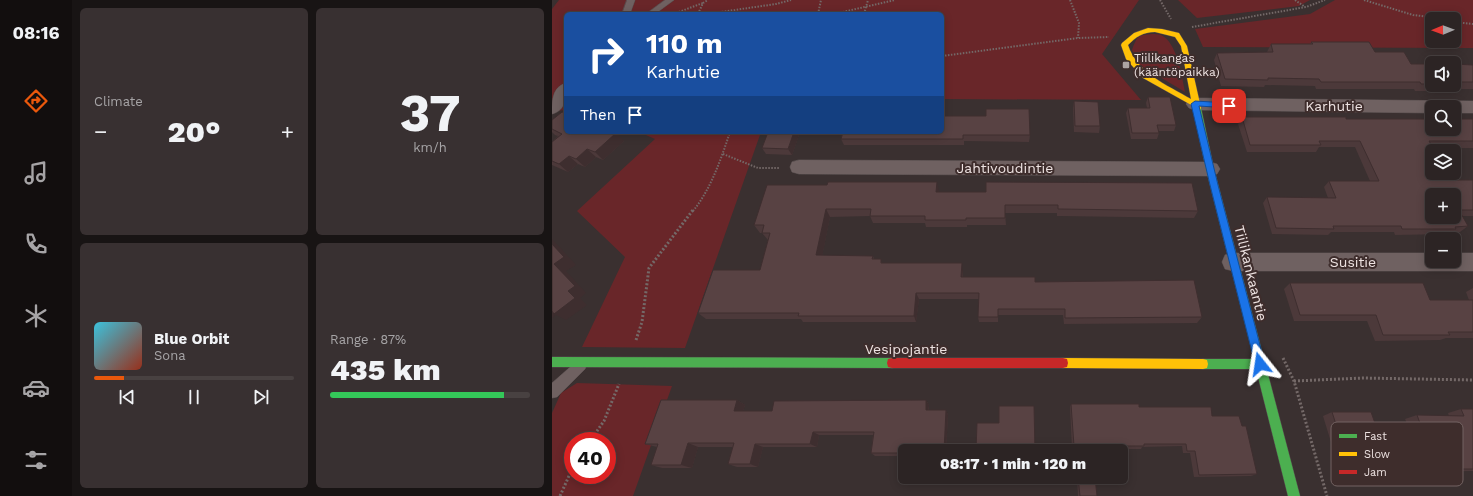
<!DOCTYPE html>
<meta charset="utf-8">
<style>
:root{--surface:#2c2424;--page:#383031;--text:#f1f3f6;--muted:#a6a4a6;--line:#484141;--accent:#ea580c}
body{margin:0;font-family:"Work Sans",sans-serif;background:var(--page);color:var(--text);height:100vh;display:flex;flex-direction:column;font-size:15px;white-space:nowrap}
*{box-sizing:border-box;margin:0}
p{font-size:13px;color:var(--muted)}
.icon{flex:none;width:22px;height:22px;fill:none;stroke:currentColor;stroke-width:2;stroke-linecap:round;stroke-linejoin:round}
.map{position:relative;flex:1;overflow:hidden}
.side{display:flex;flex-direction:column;gap:8px;padding:8px;background:#181414;width:480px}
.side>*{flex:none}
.banner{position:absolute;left:12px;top:12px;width:380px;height:122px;border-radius:6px;box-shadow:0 2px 10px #0003,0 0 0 1px var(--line);background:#1a4fa0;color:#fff;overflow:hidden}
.needle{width:26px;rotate:269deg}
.fabs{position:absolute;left:873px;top:12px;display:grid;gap:8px}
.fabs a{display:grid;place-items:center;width:36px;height:36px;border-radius:6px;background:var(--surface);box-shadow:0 2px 10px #0003,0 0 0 1px var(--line);font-size:20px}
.speed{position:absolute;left:12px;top:432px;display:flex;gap:8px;font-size:20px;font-weight:700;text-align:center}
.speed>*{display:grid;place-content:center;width:52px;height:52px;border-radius:50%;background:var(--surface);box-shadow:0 2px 10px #0003,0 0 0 1px var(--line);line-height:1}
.speed .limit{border:6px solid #d22;background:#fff;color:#111}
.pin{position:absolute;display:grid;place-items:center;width:34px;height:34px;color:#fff;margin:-17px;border-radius:8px;box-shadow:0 2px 6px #0006}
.me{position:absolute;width:44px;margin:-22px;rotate:345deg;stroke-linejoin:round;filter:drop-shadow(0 0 3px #0008)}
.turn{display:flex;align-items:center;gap:14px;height:84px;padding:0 16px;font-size:18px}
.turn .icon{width:52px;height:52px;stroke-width:2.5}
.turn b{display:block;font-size:28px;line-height:34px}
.then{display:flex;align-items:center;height:38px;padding:0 16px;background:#0003;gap:8px;font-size:15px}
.big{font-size:30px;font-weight:800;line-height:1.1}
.side .widget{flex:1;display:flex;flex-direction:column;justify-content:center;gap:6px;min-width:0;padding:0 14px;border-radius:6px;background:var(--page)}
.side .dial{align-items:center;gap:0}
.dial b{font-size:52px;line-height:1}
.song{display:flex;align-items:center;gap:12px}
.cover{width:48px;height:48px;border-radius:6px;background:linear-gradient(135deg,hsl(190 70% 55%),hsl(10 70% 35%))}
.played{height:4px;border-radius:2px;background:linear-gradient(90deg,var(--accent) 15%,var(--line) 15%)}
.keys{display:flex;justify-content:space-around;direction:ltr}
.heat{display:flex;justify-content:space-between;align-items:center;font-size:22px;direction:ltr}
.charge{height:6px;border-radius:3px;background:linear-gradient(90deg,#34c759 87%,var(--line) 0)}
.side .tiles{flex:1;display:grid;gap:8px;grid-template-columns:repeat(2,1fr)}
.trip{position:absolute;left:346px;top:444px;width:230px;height:40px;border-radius:6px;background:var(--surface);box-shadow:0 2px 10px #0003,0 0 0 1px var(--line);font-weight:800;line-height:40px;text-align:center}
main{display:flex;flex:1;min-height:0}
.tab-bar{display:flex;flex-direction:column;width:72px;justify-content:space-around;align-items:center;background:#120e0e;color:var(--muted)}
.tab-bar .icon{width:28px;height:28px}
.tab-bar .active{color:var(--accent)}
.tab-bar b{font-size:18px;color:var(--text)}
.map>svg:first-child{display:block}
.green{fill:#692629;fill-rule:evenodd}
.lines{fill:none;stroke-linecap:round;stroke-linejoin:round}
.lane-casing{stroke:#564d4d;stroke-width:1}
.street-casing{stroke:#564d4d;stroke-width:1}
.fast-casing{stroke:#564d4d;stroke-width:1}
.slow-casing{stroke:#564d4d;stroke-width:1}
.jam-casing{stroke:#564d4d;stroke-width:1}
.path-far1{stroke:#746968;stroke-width:2;stroke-dasharray:1.5 1.5;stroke-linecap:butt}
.path{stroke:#746968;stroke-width:3;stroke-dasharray:2 2;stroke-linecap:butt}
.lane{fill:#6f6161;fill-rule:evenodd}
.street{fill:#6f6161;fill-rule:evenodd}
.fast{fill:#4caf50;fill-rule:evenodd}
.slow{fill:#ffc107;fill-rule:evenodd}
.jam{fill:#c62828;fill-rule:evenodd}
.wall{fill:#4c393a}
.shaded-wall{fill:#3e2e2f}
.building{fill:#584243;stroke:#3e2e2f;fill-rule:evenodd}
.route{fill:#1a73e8;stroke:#114b97}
.poi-dot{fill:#aea4a3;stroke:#3e2d2c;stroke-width:1.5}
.labels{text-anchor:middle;stroke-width:4;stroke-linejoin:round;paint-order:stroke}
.far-poi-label{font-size:12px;fill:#ede2e1;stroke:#3e2d2c;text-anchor:start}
.street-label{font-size:14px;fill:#ede2e1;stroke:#3e2d2c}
.key{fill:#3e2d2c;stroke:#736362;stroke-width:1}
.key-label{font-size:11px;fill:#ede2e1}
</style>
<main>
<nav class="tab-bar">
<b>08:16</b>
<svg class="icon active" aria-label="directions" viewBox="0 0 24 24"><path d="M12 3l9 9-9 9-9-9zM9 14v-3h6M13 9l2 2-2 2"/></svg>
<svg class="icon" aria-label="music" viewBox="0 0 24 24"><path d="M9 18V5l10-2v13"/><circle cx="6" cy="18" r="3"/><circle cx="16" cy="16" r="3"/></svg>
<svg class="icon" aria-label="phone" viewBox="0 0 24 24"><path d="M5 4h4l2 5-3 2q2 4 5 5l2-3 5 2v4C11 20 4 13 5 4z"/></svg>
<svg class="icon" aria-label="climate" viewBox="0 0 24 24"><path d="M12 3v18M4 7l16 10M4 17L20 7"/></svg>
<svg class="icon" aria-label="car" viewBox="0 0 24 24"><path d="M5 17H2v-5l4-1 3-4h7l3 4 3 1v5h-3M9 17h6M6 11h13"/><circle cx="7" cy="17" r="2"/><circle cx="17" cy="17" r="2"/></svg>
<svg class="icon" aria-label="filters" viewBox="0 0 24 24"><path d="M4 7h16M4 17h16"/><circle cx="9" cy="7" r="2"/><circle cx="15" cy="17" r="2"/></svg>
</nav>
<section class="side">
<div class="tiles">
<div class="widget"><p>Climate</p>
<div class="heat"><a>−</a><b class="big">20°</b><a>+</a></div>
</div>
<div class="widget dial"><b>37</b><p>km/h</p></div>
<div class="widget">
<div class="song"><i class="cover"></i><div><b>Blue Orbit</b><p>Sona</p></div></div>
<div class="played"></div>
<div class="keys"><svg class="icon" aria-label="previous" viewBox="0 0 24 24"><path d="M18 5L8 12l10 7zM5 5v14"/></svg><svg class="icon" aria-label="pause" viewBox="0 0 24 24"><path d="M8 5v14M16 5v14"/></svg><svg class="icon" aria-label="next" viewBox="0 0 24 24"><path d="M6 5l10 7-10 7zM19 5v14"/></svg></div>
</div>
<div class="widget"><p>Range · 87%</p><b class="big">435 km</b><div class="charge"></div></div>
</div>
</section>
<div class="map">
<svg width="921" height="496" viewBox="0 0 921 496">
<rect width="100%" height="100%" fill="#3a3030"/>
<g class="green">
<polygon points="7,0 587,0 550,54 589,100 390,99 390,14 14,14 14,110 0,111 0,9"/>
<polygon points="626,0 758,0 747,6 645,18"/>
<path d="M783 0H921V48L651 47 643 29 758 14ZM880 19H902V41H880Z"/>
<path d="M600 34C603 34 607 34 609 35 625 42 630 77 633 92L588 65 580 50C585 36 586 35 600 34Z"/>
<polygon points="87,132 209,132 133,348 30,347 73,257 25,211 103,139"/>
<path d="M25 383 120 386 81 496H0V413L9 393ZM21 441H55V475H21Z"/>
</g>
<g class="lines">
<g class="lane-casing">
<g id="lane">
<polygon points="75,0 83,0 78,14 70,14"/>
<polygon points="113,0 122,0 103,14 94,14"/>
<polygon points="29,359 33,361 35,365 33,369 5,397 0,398 0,383 25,361"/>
</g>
</g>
<g class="street-casing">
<g id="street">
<path d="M14 83C14 96 15 110 0 114 0 101 0 87 14 83Z"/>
<polygon points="643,98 921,101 921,113 902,113 902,107 880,107 880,113 643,110 637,108 634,104 637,100"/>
<polygon points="247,160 658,162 665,164 668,169 665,174 658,176 247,174 240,172 238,167 240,162"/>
<polygon points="681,253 880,253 880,261 902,261 902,253 921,253 921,271 681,271 673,269 670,262 673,255"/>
</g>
</g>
<g class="fast-casing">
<g id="fast">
<polygon points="645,105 649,108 662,169 748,496 736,496 704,369 651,369 647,368 646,364 647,360 651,359 702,359 654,169 641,108"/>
<polygon points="0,357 340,358 344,359 345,363 344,367 340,368 0,367"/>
</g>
</g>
<g class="slow-casing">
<g id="slow">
<path d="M596 28 610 29 627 33 635 46 649 108 648 110H642L641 106 591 78 574 59 569 45 570 43 582 33ZM603 32 623 37 629 46 639 99C615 85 585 73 576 45 584 37 591 32 603 32Z"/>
<polygon points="511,358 651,359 655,360 656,364 655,368 651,369 511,368 507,367 506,363 507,359"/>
</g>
</g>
<g class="jam-casing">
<polygon id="jam" points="340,358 511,358 515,359 516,363 515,367 511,368 340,368 336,367 335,363 336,359"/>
</g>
<g class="path-far1">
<polyline points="518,0 527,23 526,38"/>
<polyline points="608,0 619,19"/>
<polyline points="743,0 753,7"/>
<polyline points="812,0 861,15 878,17 882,19"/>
<polyline points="124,13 151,3"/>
<polyline points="146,14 151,3 156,0"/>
<polyline points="155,14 224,4 239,0"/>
<polyline points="266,14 269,0"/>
<polyline points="282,14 343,0"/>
<polyline points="312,14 316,0"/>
<polyline points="902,22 921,24"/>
<polyline points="640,27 754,7 773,0"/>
<polyline points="390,56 526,38 557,37"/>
<polyline points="171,154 206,168 228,168"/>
<path d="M141 211C159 189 169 159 178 132"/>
</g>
<g class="path">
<polyline points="84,340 90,322 97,268 141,210"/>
<polyline points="731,358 742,381 775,496"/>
<polyline points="742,381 811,378 921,380"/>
<polyline points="38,441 52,421 67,384"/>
<polyline points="8,496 21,467"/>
</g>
<use href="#lane" class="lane"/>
<use href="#street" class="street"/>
<use href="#fast" class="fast"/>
<use href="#slow" class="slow"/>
<use href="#jam" class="jam"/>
</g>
<g class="wall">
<polygon points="759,42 823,52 859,64 880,64 880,85 902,85 902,64 921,65 921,89 886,89 884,91 863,91 862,89 764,89 763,86 713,85 712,87 669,86 662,60 665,53 715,52 719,44 758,44"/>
<polygon points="596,97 624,125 622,131 606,131 607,133 605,139 579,139 574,113 576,108 595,108 594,103"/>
<polygon points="522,101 548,126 547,133 522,132 521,108"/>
<polygon points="690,117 794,119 921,119 921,148 881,148 898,180 921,180 921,216 910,216 916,226 908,232 899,232 896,234 843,235 842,232 779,232 776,235 720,234 711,203 715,197 776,198 772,187 777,181 818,181 803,147 767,147 764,152 695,152 686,124"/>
<polygon points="0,120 72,141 51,160 44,157 33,167 26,164 16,172 0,165 0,142 6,136 3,135 0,132"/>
<polygon points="216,132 390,132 478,135 477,142 412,141 412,145 292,145 289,139 290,134 247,135 240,155 214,154 210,148"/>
<polygon points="275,185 387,190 387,192 646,211 642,218 508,216 505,216 505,213 453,213 454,225 415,225 415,227 374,227 373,223 321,223 318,216 278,217 270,256 321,256 322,259 331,263 411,270 411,277 483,282 650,317 645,323 512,324 511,315 446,315 446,322 427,322 426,317 427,299 367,299 364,322 251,322 249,319 154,319 146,313 208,270 216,240 210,233 208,233 202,225"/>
<polygon points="738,283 878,300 917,300 914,292 921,288 921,338 894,338 888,340 823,341 815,321 742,321 732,289"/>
<polygon points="185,400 193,405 191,411 220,411 374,400 377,405 377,410 394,410 396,415 394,451 353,451 353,456 323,456 319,453 321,435 267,435 265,447 211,447 206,467 185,467 176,464 181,447 146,447 140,468 110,468 99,465 105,447 93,444"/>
<polygon points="519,404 587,407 660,416 690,426 705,474 699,476 642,477 638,453 631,453 630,446 590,447 589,449 541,449 541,451 523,451 522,449 520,449 518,407"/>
<polygon points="909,409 921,409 921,471 838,472 836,465 786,465 771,416 780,412 824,426 856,426 853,419 865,415 897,416 896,413"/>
<polygon points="525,477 543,477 545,496 526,496"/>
</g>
<g class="shaded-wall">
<polygon points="242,132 245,132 247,135 240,155 236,149"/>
<polygon points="64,133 72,141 51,160 43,152"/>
<polygon points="35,149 44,157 33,167 24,159"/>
<polygon points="17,156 26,164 16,172 7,164"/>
<polygon points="385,182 387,190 386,199 384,192"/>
<polygon points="274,209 278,217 269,262 264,255"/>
<polygon points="0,239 24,265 14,271 34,293 28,298 35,305 14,320 4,315 0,318 0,308 16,291 2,264"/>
<polygon points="410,263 411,270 410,283 409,277"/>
<polygon points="364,293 367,299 364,322 362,316"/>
<polygon points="185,400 193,405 190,415 182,411"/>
<polygon points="374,400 377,405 376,415 374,410"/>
<polygon points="394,410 396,415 394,451 392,451"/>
<polygon points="261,432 267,435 265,447 258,444"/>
<polygon points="136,443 146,447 140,468 129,465"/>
<polygon points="203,444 211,447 206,467 198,464"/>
</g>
<g class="building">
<polygon points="759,42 817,42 823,52 852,52 859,64 880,64 880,84 869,84 868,82 769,82 767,79 716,78 716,80 673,79 665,53 721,52 719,44 761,44"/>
<polygon points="902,64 921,65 921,82 902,82"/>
<polygon points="596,97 618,97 624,125 605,125 607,133 580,133 576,108 598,108"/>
<polygon points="522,101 546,102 548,126 523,126"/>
<polygon points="434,109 477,109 478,135 411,135 411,139 289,139 291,132 390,132 390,116 434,116"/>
<polygon points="10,112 14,113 14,132 61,132 64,133 43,152 35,149 24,159 17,156 7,164 0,161 0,142 10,134 0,129 0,120"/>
<path d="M690 117H794V119H880V129H902V119H921V141H877L883 151H880V173H895L898 180H921V210H907L916 226 903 227 904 229H850L849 226H781L782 229 724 228 715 197 784 198 777 181H827L808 141H767L769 145H698ZM880 195H902V217H880Z"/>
<polygon points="216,132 242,132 236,149 210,148"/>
<polygon points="276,182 385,182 384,192 434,192 434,182 640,183 646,211 509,209 506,209 506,205 453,205 453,218 414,218 414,220 373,220 373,216 318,216 319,209 274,209 264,255 321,256 320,259 329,259 329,263 410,263 409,277 483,277 483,282 642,280 650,317 513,318 513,309 446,309 446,317 426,317 427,293 364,293 362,316 246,316 247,313 146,313 161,270 208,270 218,233 210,233 212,225 202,225 215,185 275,185"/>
<polygon points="0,244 12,257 2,264 23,286 16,291 23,298 2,314 0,311"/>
<polygon points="738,283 871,283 878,300 921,300 921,332 896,332 898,335 831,335 824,315 748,315"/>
<polygon points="109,400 185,400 182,411 220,411 222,401 374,400 374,410 394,410 392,451 353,451 353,453 319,453 322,432 261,432 258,444 203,444 198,464 176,464 182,443 136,443 129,465 99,465 106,444 93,444"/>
<polygon points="519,404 587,404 587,407 659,407 660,416 687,416 690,426 694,426 705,474 647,475 643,451 635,451 634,444 592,444 592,446 541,446 541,451 524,451 524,446 522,446"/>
<polygon points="447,406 482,406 483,451 424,451 425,423 447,423"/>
<polygon points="909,409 921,409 921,469 850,469 847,462 796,462 780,412 819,412 824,426 869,426 865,415 912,416"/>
<polygon points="526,477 543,477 545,496 528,496"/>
</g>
<polygon class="route" points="643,101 677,103 681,106 677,108 647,106 666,185 713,364 712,368 708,369 704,368 703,364 658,185 639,104"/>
<rect class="poi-dot" x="570" y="61" width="8" height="8" rx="2"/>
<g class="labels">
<g class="far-poi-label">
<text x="582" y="62">Tiilikangas<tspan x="582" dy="14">(kääntöpaikka)</tspan></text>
</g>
<g class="street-label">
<text x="782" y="111">Karhutie</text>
<text x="453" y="173">Jahtivoudintie</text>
<text x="801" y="267">Susitie</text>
<text transform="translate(699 273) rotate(76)" y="5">Tiilikankaantie</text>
<text x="354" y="354">Vesipojantie</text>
</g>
</g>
<rect x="779" y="422" width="132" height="64" rx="6" class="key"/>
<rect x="787" y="434" width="18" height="4" fill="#4caf50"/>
<rect x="787" y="452" width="18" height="4" fill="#ffc107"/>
<rect x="787" y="470" width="18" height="4" fill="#c62828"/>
<g class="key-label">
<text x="812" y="440">Fast</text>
<text x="812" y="458">Slow</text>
<text x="812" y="476">Jam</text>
</g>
</svg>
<div class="fabs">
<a><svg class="needle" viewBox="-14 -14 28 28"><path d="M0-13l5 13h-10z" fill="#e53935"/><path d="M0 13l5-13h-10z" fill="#a6a4a6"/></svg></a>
<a><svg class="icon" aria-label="sound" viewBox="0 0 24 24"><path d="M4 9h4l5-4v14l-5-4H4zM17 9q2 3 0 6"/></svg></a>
<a><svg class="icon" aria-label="search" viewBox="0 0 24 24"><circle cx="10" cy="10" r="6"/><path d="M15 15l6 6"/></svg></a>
<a><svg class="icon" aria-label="layers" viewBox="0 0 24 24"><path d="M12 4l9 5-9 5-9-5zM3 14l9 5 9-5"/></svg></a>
<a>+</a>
<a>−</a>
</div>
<div class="speed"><div class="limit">40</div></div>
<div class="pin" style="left:677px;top:106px;background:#d93025"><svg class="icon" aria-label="arrive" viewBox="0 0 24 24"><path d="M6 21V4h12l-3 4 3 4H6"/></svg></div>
<svg class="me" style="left:708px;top:364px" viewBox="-20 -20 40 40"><path d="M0-17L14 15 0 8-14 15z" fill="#1a73e8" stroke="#fff" stroke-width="4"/></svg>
<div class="trip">08:17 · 1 min · 120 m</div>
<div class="banner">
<div class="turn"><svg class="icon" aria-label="right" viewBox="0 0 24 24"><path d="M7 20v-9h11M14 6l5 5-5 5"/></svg><div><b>110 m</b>Karhutie</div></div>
<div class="then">Then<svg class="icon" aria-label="arrive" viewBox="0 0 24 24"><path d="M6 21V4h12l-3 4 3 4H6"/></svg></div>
</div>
</div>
</main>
